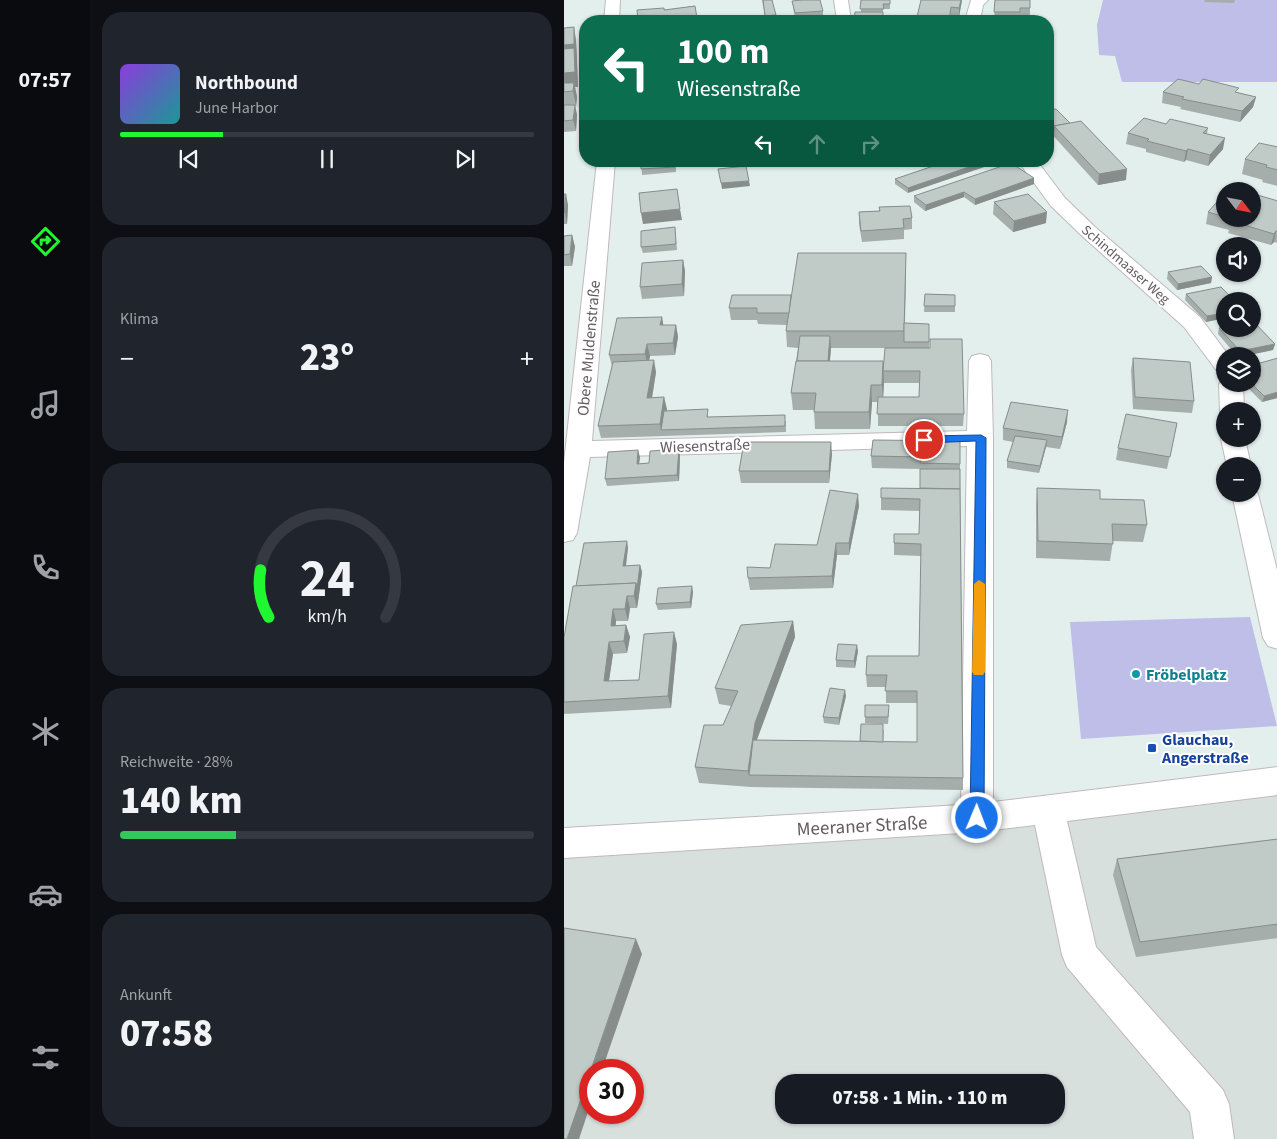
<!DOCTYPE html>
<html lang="de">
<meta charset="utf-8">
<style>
:root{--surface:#171b24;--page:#20242c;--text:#f1f3f6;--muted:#9ea1a6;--line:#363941;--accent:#21f731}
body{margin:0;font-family:"Source Sans 3",sans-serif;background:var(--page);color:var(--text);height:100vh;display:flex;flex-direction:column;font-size:19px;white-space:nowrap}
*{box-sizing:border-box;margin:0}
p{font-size:16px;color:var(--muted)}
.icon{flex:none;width:28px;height:28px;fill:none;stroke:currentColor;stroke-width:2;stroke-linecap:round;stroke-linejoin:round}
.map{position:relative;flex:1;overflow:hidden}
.sheet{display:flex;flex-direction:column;gap:12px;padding:12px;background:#0d0f14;width:474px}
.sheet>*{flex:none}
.guide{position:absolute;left:15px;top:15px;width:475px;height:152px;border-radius:20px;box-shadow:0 1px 4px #0004;background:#0b6e4f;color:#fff;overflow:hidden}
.needle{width:32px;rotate:122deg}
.buttons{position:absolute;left:652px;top:182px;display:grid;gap:10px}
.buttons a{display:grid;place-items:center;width:45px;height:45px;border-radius:50%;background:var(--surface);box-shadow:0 1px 4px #0004;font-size:25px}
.speed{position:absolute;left:15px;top:1059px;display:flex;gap:10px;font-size:25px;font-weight:700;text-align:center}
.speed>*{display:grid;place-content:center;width:65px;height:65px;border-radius:50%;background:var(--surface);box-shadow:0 1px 4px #0004;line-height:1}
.speed .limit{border:8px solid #d22;background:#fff;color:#111}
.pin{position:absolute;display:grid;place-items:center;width:42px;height:42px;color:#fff;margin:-21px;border:2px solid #fff;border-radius:50%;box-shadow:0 1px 5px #0007}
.me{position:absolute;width:55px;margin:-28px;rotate:1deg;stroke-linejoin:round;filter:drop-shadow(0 0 4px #0008)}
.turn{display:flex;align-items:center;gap:18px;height:105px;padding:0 15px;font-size:22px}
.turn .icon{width:65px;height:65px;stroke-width:2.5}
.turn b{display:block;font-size:35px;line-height:42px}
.lanes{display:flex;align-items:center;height:48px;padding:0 15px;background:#0003;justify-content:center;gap:25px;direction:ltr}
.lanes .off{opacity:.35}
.big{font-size:38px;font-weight:800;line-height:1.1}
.sheet .widget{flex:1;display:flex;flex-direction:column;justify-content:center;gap:8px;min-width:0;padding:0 18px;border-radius:20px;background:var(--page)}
.sheet .dial{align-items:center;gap:0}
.dial svg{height:130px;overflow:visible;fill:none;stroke:var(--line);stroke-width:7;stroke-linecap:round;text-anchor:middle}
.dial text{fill:var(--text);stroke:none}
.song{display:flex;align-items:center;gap:15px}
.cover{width:60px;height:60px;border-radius:8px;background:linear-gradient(135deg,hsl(270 70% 55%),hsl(180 70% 35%))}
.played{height:5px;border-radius:2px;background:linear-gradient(90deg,var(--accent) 25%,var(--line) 25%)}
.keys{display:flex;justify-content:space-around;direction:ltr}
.heat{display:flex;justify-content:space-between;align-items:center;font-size:28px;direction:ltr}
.charge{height:8px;border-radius:4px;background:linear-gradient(90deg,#34c759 28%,var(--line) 0)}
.trip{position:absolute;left:211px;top:1074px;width:290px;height:50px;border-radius:20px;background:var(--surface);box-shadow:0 1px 4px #0004;font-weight:800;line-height:50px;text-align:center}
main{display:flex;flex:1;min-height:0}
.tab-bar{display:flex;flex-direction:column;width:90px;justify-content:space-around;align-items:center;background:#090b0e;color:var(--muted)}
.tab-bar .icon{width:35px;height:35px}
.tab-bar .on{color:var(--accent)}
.tab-bar b{font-size:22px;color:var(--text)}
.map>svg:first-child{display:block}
.industrial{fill:#d8e0de;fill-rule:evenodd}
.green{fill:#bebee9}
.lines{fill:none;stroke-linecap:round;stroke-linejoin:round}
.minor-casing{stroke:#c1b8bc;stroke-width:2}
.minor{fill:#fff;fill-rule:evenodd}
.wall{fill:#a5aeab;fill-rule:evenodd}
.shaded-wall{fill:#868d8b}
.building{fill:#c0cac7;stroke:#868d8b}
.route{fill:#1a73e8;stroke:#114b97}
.slow{fill:#f59e0b}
.culture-dot{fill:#0f9aa8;stroke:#fff;stroke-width:2}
.transit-dot{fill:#1a4fb4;stroke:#fff;stroke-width:2}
.labels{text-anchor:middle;stroke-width:4;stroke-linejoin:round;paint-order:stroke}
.far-street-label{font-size:14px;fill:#655b60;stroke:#fff}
.street-label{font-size:16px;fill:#655b60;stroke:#fff}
.culture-label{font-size:16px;font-weight:bold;fill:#0d838f;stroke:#fff;text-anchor:start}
.transit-label{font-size:16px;font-weight:bold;fill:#164399;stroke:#fff;text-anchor:start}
.near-street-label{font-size:19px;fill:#655b60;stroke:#fff}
</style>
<main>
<nav class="tab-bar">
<b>07:57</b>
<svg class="icon on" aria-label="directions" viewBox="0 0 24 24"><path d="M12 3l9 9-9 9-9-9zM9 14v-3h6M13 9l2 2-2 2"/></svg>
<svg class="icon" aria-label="music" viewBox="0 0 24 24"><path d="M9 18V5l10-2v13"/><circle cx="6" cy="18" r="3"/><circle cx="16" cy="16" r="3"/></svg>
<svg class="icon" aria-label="phone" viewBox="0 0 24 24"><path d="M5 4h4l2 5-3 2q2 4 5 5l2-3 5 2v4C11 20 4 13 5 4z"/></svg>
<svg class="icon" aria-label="climate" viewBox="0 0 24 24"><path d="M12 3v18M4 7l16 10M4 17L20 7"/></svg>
<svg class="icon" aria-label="car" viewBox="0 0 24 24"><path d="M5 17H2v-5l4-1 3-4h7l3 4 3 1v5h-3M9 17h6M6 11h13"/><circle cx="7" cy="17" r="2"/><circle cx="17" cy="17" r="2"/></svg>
<svg class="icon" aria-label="filters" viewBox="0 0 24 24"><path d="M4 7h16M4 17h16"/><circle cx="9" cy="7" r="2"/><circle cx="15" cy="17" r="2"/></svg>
</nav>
<section class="sheet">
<div class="widget">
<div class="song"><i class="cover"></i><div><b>Northbound</b><p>June Harbor</p></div></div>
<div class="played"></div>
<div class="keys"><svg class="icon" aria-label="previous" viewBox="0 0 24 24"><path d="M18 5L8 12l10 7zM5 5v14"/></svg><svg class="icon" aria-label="pause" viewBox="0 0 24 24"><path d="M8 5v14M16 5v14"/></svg><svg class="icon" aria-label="next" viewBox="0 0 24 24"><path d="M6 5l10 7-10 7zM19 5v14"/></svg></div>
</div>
<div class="widget"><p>Klima</p>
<div class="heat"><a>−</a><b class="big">23°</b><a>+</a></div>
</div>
<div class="widget dial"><svg viewBox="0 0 100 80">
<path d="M14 69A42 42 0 1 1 86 69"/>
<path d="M14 69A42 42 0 0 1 9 40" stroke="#21f731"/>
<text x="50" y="56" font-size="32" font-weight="700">24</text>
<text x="50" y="72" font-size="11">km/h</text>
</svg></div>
<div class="widget"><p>Reichweite · 28%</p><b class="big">140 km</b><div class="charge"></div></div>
<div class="widget"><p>Ankunft</p><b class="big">07:58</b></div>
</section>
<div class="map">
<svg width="714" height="1139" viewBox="0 0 714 1139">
<rect width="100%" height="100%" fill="#e3efed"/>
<g class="industrial">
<polygon points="21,38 21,106 0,108 0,40"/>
<path d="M713 793V1139H0V843ZM26 1070H69V1112H26ZM220 1082H492V1115H220Z"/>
</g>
<g class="green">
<polygon points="539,0 713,0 713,82 558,82 551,56 535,55 533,25"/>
<polygon points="686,617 713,726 517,739 506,622"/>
</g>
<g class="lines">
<g class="minor-casing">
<g id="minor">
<polygon points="42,0 56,0 55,21 40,21"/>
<polygon points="270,0 284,0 287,21 273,21"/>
<polygon points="407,0 424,0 419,5 416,21 401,21"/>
<polygon points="33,161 51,161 28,441 403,431 405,361 408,356 416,354 424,356 427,361 429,438 429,802 714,767 714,795 503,821 532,947 659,1090 665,1104 670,1139 630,1139 626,1112 503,967 498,955 471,825 413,832 0,858 0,828 397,805 403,446 26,457 13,533 9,540 0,542 0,463"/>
<polygon points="454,161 473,161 501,198 531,227 636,317 665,356 661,356 661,373 653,371 620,327 517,235 487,206"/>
<polygon points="661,378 661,384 679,384 680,411 661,411 661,417 656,411 655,384"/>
<polygon points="660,433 661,439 681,439 687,466 663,466 657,439"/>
<polygon points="689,487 694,494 714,574 714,649 704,646 699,638 668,494 689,494"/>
</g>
</g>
<use href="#minor" class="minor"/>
</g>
<g class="wall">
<polygon points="198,0 208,0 212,20 202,21"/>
<polygon points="297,0 326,0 326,9 319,9 319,16 328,21 297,12"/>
<polygon points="357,0 398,0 395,17 387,17"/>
<polygon points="431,0 466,8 466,18 456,18 456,21 430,21"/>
<polygon points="640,0 671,0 670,3 641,2"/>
<polygon points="228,1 259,11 259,16 231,18"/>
<polygon points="131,6 133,21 74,21 100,10"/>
<polygon points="10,27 12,41 13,58 13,62 14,87 11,87 13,97 12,106 11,106 13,115 12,131 0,132 0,28"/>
<polygon points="599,92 674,93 692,97 689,107 676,122 616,109 617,107 598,103"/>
<polygon points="484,110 506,123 562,180 534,185 484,130"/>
<polygon points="602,124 644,128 643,134 659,149 644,166 622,160 620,162 582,152 582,149 562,144 564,133"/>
<polygon points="714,147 714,186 698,182 699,180 678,174 681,159"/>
<polygon points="77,161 112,161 112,172 78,175"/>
<polygon points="180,161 226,161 180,165"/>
<polygon points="384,161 344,193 331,184 331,179"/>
<polygon points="470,184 411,205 400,197 361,211 350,202 350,196"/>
<polygon points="0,194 4,205 3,224 0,224"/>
<polygon points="661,194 661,219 689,219 714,201 714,243 710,242 707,245 664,233 665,230 642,224 644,212"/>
<polygon points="430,202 482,223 449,232 429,214"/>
<polygon points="315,207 348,218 348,229 340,230 340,239 298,242 295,224 295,212 315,211"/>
<polygon points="111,227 113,250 79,253 77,247"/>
<polygon points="8,235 11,247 8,266 0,266 0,236"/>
<polygon points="119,260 121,271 120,296 78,299 76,287"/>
<path d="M342 269 341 323 365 324V348H366L400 414 399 426H314V402H308L306 429H251L250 410H229L227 393 234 348 223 347 222 331 223 325 194 324 193 320H167L165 308 227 295ZM267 348H321L320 367 266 361ZM320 382V383H356L355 397H319Z"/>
<polygon points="604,272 648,277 647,283 613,290 603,279"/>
<polygon points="361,294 391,295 391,312 360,312"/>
<polygon points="622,294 661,301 661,318 642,322 621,300"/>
<polygon points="98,317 99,325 112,325 114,337 111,355 86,356 85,360 92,372 88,398 100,397 102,411 144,409 144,417 222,421 222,432 37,438 34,426 48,366 45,355"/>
<polygon points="655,328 711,344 709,350 680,356 673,356 654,334"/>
<polygon points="569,358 630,401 628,413 569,409 567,370"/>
<polygon points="714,358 698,402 682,386 683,384 689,384 691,377 689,375 689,365"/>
<polygon points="503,422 496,449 482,447 475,473 443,468 443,461 449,442 439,440 439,428"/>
<polygon points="613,423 603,469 552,460 554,448"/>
<polygon points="309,440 396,464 399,778 399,790 187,787 135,783 131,767 159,725 167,706 155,704 151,688 229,621 231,637 193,740 296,741 320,730 319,742 353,742 353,703 322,703 322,687 303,687 302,675 355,656 357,556 330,555 330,543 355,534 356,511 317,510 317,498 356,488 356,469 308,468 307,456"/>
<polygon points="268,454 265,483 177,483 175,471"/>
<polygon points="116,455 115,481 43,486 41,479 76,457 75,464 85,463"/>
<polygon points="473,488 536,499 583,525 579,542 549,541 546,561 472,558 472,505"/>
<polygon points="295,506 285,555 273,555 269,588 186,590 184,578 253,545"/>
<polygon points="64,547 62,566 76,565 78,572 75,595 73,608 66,608 64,621 52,621 52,625 62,625 66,637 63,653 49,654 45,681 75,680 113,644 107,708 0,714 0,637 12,586"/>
<polygon points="129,592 127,608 94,610 92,604"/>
<polygon points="294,651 291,668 272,667 272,660"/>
<polygon points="282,696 275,725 260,723 259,717"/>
<polygon points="325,711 324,724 301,723 301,717"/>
<polygon points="714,839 714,938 572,957 549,875 553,859"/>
</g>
<g class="shaded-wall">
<polygon points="397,0 398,0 395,17 395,8"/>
<polygon points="10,27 12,41 13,58 13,62 14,87 11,87 13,97 12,106 9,91 0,88 0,45"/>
<polygon points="692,97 689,107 676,122 678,111"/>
<polygon points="11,105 13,115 12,131 9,120"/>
<polygon points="661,138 659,149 644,166 646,155"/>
<polygon points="624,149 622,160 620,162 622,151"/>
<polygon points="422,161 438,161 344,193 344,188"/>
<polygon points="563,169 562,180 534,185 535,174"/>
<polygon points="470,178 470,184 411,205 411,199"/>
<polygon points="185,181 186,186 158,189 157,183"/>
<polygon points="400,192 400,197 361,211 362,205"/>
<polygon points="2,194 4,205 3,224 1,213"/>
<polygon points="116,209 118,220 79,224 77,213"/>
<polygon points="483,212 482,223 449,232 450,221"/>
<polygon points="712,231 710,242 707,245 710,234"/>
<polygon points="8,235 11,247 8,266 6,254"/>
<polygon points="342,253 342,269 340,342"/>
<polygon points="119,260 121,271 120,296 118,284"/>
<polygon points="648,277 647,283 613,290 614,284"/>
<polygon points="661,313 661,318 642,322 643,316"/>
<polygon points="98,317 100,329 96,325"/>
<polygon points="112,325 114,337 111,355 109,343"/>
<polygon points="266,336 267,348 264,378 263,366"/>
<polygon points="83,344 86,356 84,366 81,354"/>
<polygon points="711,344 709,350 680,356 675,356 676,351"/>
<polygon points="90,360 92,372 86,410 83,398"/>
<polygon points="319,361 320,382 319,402 318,385"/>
<polygon points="307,385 308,402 306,429 305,412"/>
<polygon points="714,392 714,398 698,402 700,396"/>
<polygon points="100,397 103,409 99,430 97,430 96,424"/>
<polygon points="504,410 503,422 496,449 498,437"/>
<polygon points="483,440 482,447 475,473 476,466"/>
<polygon points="267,442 268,454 265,483 265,471"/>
<polygon points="115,449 116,455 115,481 113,475"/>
<polygon points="74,450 76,457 74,470 73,464"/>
<polygon points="294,494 295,506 285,555 285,543"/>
<polygon points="63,541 64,547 61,573 59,566"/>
<polygon points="272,543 273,555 269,588 268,576"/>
<polygon points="76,565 78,572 75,595 73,589"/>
<polygon points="72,583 75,595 73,608 70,596"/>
<polygon points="128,586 129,592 127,608 126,602"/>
<polygon points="63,596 66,608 64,621 61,609"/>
<polygon points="49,609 52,621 50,638 47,626"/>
<polygon points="229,621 231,637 193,739 188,775 185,775 184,771 191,723"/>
<polygon points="62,625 66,637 63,653 60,641"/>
<polygon points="110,632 113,644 107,708 104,696"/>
<polygon points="45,642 49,654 43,693 40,681"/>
<polygon points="293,645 294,651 291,668 290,661"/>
<polygon points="281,690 282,696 275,725 275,718"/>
<polygon points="72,939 78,954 38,1070 27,1070"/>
<polygon points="26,1072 26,1106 15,1139 3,1139"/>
</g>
<g class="building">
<polygon points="199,0 208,0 212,15 201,16"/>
<polygon points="238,0 256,0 259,11 231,13 228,1"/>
<polygon points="297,0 326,0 326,4 319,4 320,9 296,9"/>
<polygon points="357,0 397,0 395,8 387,7 385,21 352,21"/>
<polygon points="431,0 466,0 466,8 456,8 456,12 430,12"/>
<polygon points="131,6 133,18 97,18 97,21 74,21 73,10 100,8 100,10"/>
<polygon points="291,12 319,12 319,16 328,16 328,21 290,21"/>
<polygon points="10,27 10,44 0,45 0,28"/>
<polygon points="10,48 11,72 0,73 0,49"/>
<polygon points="614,79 635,84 639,79 675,88 671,92 692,97 678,111 618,99 620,97 599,92"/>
<polygon points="0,83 10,83 9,91 0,92"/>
<polygon points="0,105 11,105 9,120 0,121"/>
<polygon points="492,109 506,123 490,126 490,131 484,124 484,110"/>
<polygon points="580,118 602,124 606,119 644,128 639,133 661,138 646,155 624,149 622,151 583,141 585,139 564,133"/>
<polygon points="517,121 563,169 535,174 490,126"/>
<polygon points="695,143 714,147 714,170 702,167 703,165 681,159"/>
<polygon points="77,161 111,161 111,167 77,169"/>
<polygon points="384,161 422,161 344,188 331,179"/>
<polygon points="447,163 470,178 411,199 400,192 362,205 350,196"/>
<polygon points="182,166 185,181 157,183 154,169"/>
<polygon points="113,189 116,209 77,213 75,193"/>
<polygon points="0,194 2,194 0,213"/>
<polygon points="464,194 483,212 450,221 430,202"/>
<polygon points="660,194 661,194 661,217 644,212"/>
<polygon points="690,194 714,201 714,231 712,231 710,234 667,221 668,219 667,219 689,219 689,196"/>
<polygon points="346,206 348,218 339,219 340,228 297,231 295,212 316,211 315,207"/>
<polygon points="111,227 112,244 77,247 77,231"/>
<polygon points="8,235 6,254 0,255 0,236"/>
<polygon points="234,253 342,253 340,331 222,331"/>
<polygon points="119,260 118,284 76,287 78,263"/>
<polygon points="637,266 648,277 614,284 604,272"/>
<polygon points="657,287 671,301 661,301 661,313 643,316 622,294"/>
<polygon points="361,294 391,295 391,306 360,306"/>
<polygon points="168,295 227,295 225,313 193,313 193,308 165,308"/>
<polygon points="98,317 96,325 112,325 109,343 83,344 81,354 45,355 53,318"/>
<polygon points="689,321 711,344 676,351 655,328 661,327 661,329 689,329"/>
<polygon points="340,323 365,324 365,342 340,342"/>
<polygon points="236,336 266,336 264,361 233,361"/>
<polygon points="366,339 398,339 400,414 313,414 314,397 355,397 356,371 319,371 321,348 366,348"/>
<polygon points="569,358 626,362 630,401 571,397"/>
<polygon points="714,358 714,392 700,396 688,384 689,378 697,376 689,367 689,365"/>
<polygon points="90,360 83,398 100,397 96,424 34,426 49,362"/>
<polygon points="232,361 319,361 318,385 307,385 305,412 250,412 252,393 227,393"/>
<polygon points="447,402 504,410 498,437 439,428"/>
<polygon points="144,409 143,417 221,415 221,426 97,430 100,411"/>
<polygon points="562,414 613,423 606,457 554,448"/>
<polygon points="451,436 483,440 476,466 443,461"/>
<polygon points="309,440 396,441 396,464 356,463 357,457 307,456"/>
<polygon points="180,442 267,442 265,471 175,471"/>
<polygon points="115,449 113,475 41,479 44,452 74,450 73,464 85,463 86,451"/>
<polygon points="356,469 396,469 396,489 356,488"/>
<polygon points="317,488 396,489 399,778 185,775 189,740 353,742 353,691 321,691 323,675 302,675 303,656 355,656 357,544 330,543 330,534 355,534 356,499 317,498"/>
<polygon points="473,488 536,490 536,499 580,500 583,525 548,524 549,544 474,541"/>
<polygon points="266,490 294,494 285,543 272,543 268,576 184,578 183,567 206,568 211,544 253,545"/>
<polygon points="63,541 59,566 76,565 73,589 72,583 12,586 20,543"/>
<polygon points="72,583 70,596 63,596 61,609 49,609 47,626 62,625 60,641 45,642 40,681 75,680 80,634 110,632 104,696 0,702 0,637 9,586"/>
<polygon points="128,586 126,602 92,604 94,588"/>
<polygon points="229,621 191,723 184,771 131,767 140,725 159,725 174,691 151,688 177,625"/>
<polygon points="274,644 293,645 290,661 272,660"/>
<polygon points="266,688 281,690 275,718 259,717"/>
<polygon points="301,705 325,705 324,717 301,717"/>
<polygon points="297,724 319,724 319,742 296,741"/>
<polygon points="714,839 714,924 576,942 553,859"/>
<polygon points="0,928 72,939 3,1139 0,1139"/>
</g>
<polygon class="route" points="417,435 422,438 420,818 418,822 413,824 408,822 406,818 412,441 360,443 354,440 360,436"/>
<polygon class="slow" points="415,580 421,584 421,672 419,675 410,675 408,672 410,584"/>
<circle class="culture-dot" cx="572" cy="674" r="5"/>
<rect class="transit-dot" x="583" y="743" width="10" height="10" rx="2.5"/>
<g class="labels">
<g class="far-street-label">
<text transform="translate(562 264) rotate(41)" y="5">Schindmaaser Weg</text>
</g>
<g class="street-label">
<text transform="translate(24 348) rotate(-85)" y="6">Obere Muldenstraße</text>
<text transform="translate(141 445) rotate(-2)" y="6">Wiesenstraße</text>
</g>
<g class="culture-label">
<text x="582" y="680">Fröbelplatz</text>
</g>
<g class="transit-label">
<text x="598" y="745">Glauchau,<tspan x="598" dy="18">Angerstraße</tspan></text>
</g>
<g class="near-street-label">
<text transform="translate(298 825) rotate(-3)" y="7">Meeraner Straße</text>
</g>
</g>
</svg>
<div class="buttons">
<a><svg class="needle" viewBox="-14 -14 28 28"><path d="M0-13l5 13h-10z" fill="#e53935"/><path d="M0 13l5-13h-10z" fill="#9ea1a6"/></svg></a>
<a><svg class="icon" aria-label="sound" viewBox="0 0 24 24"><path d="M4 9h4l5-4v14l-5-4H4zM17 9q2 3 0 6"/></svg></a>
<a><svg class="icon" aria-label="search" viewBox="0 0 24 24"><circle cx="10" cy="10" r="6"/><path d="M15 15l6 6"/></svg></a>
<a><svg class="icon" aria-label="layers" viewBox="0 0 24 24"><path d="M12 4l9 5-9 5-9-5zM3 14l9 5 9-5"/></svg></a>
<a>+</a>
<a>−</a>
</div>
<div class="speed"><div class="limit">30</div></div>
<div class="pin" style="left:360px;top:440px;background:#d93025"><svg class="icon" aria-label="arrive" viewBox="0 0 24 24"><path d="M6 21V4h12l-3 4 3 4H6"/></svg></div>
<svg class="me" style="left:413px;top:818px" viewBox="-20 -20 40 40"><circle r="17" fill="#1a73e8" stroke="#fff" stroke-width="3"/><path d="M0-11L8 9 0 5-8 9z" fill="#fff"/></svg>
<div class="trip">07:58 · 1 Min. · 110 m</div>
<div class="guide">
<div class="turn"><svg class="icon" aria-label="left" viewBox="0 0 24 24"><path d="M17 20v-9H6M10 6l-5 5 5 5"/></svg><div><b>100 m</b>Wiesenstraße</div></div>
<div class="lanes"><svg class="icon" aria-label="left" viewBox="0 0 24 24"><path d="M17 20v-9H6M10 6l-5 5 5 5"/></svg><svg class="icon off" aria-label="ahead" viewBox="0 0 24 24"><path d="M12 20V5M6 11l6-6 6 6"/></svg><svg class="icon off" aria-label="right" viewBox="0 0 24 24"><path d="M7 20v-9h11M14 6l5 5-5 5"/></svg></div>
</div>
</div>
</main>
